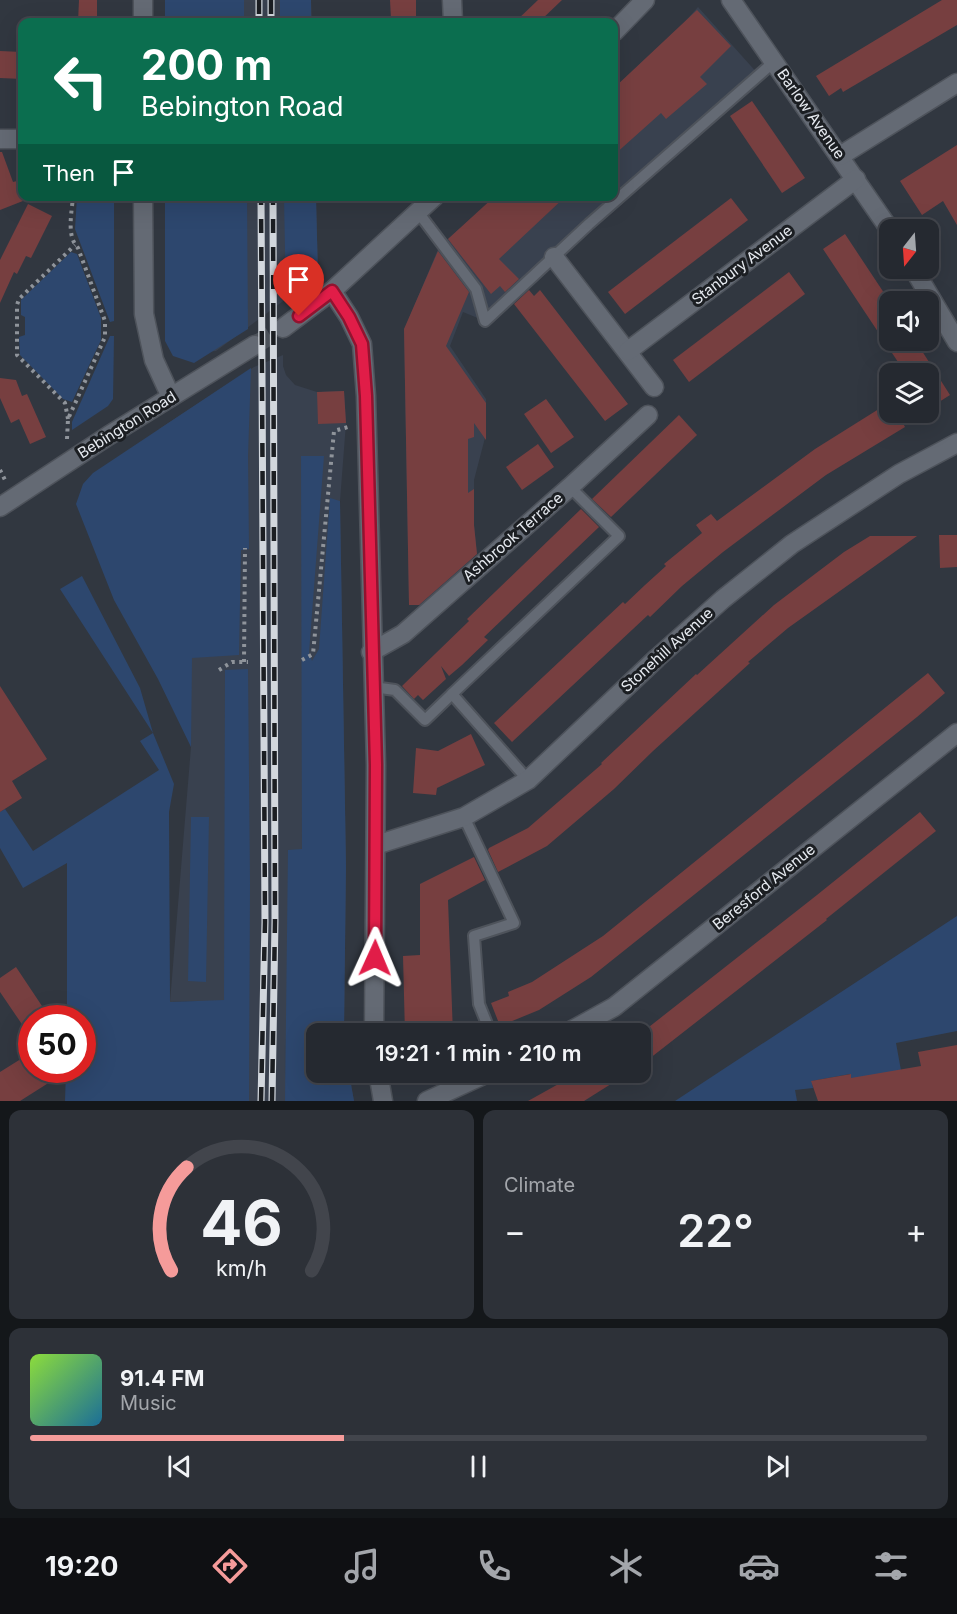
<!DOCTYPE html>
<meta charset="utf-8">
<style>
:root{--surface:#252930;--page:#2d3138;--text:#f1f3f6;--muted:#a3a6ab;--line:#42454c;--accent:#f59b9a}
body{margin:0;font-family:Inter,sans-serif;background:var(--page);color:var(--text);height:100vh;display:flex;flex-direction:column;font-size:22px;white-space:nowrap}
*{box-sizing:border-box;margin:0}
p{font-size:20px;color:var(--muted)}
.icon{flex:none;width:33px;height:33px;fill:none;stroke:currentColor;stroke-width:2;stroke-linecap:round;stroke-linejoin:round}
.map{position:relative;height:1101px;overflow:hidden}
.side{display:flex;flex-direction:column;gap:9px;padding:9px;background:#14171a;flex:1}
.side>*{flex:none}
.banner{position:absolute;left:18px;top:18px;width:600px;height:183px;border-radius:12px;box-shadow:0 6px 24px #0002,0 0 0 2px var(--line);background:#0b6e4f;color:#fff;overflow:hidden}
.needle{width:39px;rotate:197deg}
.controls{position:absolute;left:879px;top:219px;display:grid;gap:12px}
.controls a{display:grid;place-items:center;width:60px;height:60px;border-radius:12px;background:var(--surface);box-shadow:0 6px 24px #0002,0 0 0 2px var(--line);font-size:30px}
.speed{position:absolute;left:18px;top:1005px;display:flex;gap:12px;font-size:30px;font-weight:700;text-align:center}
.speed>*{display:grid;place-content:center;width:78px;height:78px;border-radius:50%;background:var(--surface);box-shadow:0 6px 24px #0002,0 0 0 2px var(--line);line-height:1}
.speed .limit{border:9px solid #d22;background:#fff;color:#111}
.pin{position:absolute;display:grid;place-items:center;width:51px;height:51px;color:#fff;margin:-62px -26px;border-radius:50% 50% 50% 0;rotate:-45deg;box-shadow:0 0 6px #0007}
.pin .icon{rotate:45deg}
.me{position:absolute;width:66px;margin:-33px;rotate:1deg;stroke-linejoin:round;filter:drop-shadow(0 0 4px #0008)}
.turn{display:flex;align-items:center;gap:21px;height:126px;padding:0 24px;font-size:27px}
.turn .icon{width:78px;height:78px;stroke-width:2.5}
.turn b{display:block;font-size:42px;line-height:51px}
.then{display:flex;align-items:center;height:57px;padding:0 24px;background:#0003;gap:12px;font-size:22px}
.big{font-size:45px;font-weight:600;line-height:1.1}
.side .tile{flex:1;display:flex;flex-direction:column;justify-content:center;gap:9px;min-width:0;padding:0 21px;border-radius:12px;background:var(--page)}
.side .dial{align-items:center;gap:0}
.dial svg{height:156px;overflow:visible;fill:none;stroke:var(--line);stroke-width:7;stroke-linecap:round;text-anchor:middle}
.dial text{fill:var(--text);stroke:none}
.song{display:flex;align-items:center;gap:18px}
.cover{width:72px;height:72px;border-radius:9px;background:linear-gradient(135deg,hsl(90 70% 55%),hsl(200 70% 35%))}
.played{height:6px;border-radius:3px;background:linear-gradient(90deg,var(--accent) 35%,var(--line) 35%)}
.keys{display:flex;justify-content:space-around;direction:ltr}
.heat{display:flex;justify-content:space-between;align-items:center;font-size:33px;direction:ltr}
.side .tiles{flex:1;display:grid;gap:9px;grid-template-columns:1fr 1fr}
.tile:last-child{grid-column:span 2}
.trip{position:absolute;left:306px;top:1023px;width:345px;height:60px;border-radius:12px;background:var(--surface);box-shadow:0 6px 24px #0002,0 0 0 2px var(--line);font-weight:600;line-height:60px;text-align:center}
.tabs{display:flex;height:96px;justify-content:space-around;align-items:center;background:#0f1013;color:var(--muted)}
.tabs .icon{width:42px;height:42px}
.tabs .on{color:var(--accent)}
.tabs b{font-size:27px;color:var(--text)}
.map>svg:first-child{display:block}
.built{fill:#39414f}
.green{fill:#2d476e}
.building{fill:#773f40}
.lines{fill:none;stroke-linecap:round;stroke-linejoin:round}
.secondary-tunnel{stroke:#4c525a;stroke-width:18;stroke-dasharray:18 9;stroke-linecap:butt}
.lane-casing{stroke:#4e535b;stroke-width:14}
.street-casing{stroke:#4e535b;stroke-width:21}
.secondary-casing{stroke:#4e535b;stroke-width:21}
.path{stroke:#8f949b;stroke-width:4;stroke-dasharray:3 4.5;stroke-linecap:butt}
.lane{stroke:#646a74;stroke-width:10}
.street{stroke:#646a74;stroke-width:18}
.secondary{stroke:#646a74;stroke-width:18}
.rail-casing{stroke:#d2d7dd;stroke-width:7}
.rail{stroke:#1b1e22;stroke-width:4.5;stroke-dasharray:14;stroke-linecap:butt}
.route-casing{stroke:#92132f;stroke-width:15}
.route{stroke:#e11d48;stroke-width:10}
.labels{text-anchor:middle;stroke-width:6;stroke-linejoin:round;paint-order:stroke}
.street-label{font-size:15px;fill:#e6eaf0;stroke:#1b1e22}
</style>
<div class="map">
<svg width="957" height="1101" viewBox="0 0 957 1101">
<rect width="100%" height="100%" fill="#313740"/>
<g class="built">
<polygon points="168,0 311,0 312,22 168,22"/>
<polygon points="698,7 759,75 485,321 463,312 450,346 486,399 486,434 474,480 474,525 477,554 423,605 409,605 404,330 439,247 495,197 614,196 614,88 682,25"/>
<polygon points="168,197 316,197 318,275 216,351 204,352"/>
<polygon points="283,355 283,366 286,375 295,385 317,392 344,391 346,423 340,501 346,866 344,1033 316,1034 316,1072 349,1073 354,1101 195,1101 197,1001 170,1002 191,747 164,650 159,429 254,367"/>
</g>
<g class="green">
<rect x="165" y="0" width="79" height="22"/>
<rect x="280" y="0" width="31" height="22"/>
<polygon points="77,197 114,197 114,321 110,322 75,229"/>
<polygon points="165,197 247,197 248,329 194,363 173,356 165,341"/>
<polygon points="284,197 316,197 318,275 311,287 291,305 286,303"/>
<polygon points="71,252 77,254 101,318 101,340 72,402 63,399 20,355 19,337 25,335 25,317 21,315 21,300"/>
<polygon points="110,336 114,336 113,399 108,406 72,430 72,422"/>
<polygon points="251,368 248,456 249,549 241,550 239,655 192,658 191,747 158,679 114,600 76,504 83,484 93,473"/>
<polygon points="301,456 324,456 309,653 312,661 319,649 330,498 340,501 346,866 344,1033 316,1034 316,1072 349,1073 354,1101 285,1101 288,850 302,849"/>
<polygon points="82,576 140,688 153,733 174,784 169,812 170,1002 224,1000 225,670 248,669 250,883 249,1101 65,1101 66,1070 82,1070 82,1018 67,1018 67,863 23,888 0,848 0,812 5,809 33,851 159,770 140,741 153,733 60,589"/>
<polygon points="191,817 209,817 206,982 188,981"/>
<polygon points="957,916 957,1031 896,1043 902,1076 852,1083 850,1074 812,1081 813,1088 795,1090 797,1101 675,1101"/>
</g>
<g class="building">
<polygon points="79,0 97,0 97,22 78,22"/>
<polygon points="390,0 416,0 416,18 391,19"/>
<polygon points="538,0 562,0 539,22 515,22"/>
<polygon points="942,0 957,0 957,25 843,92 841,88 829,96 816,76"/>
<polygon points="697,10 731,46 700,77 707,84 666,119 661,113 614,155 614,88"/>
<polygon points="0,51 22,52 22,79 0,78"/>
<polygon points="752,101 805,178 782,193 730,116"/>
<polygon points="957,145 957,225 943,201 922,215 900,181"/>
<polygon points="0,152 2,152 13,182 21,180 22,196 27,196 28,199 0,210"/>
<polygon points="495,196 566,196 499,259 519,279 505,292 500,286 491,294 448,239"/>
<polygon points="731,198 748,220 625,314 608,292"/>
<polygon points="28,204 52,216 31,258 26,256 17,274 14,272 0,303 0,260"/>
<polygon points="845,234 890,302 890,340 915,340 950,395 928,409 928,374 906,374 823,249"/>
<polygon points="438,251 469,292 446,346 486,403 486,440 474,423 474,437 468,439 468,493 474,489 474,525 477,554 419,605 409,605 404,329"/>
<polygon points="789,272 805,294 689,382 673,360"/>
<polygon points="529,290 534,296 540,290 628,404 605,421 514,304"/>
<polygon points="0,378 16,380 22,396 27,394 46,437 30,444 19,419 11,423 0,398"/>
<polygon points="344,391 346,423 318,424 317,392"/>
<polygon points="546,399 574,437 551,453 524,414"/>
<polygon points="890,402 890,412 897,412 905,427 826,475 723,552 682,586 650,617 648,615 512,742 494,723 623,602 625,604 645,585 666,566 664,564 702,533 696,525 711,514 717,521 815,449"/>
<polygon points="679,415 697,435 611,517 592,499"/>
<polygon points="538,444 554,467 522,490 506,467"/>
<polygon points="581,509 599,527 484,637 488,640 462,665 449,676 441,666 446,679 423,700 418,695 414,699 402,686 469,621 467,619"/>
<polygon points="939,535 957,535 957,567 940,568"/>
<polygon points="870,536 917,536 788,628 748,662 750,663 653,751 614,789 547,846 498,872 488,850 489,848 528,828 602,764 601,763 696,674 697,675 774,605 844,552"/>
<polygon points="928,673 945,693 917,717 591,977 539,1010 500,1026 491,1003 509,996 508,992 532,982 603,936"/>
<polygon points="0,686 47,759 12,781 22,798 0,812"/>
<polygon points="471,734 485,765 437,788 436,795 413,793 416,748 438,751"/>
<polygon points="920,812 936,831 826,919 827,920 640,1066 640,1034 817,895"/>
<polygon points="474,857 485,880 448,900 453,1034 405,1034 403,956 420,955 420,884"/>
<polygon points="16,967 50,1018 32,1018 32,1039 0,992 0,978"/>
<polygon points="957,1045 957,1101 818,1101 811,1081 851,1074 851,1078 921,1066 918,1052"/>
<polygon points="32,1052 32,1070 42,1070 50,1082 20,1101 0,1101 0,1072"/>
<polygon points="580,1072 630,1072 584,1101 528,1101"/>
</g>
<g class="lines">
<polyline class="secondary-tunnel" points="255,345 283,328"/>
<g class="lane-casing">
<g id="lane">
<polyline points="418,212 476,289 485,321 589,224 775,61"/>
<polyline points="373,687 395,690 425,720 452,694"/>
<polyline points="528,780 452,694 619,536 570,487"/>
<polyline points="464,817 514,923 474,936 479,1004 491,1034"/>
</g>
</g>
<g class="street-casing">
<g id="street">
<polyline points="143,0 143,22"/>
<polyline points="452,0 453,22"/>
<polyline points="731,0 890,230"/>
<polyline points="0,139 22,139"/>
<polyline points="840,156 957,83"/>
<polyline points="143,196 144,314 154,360 171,397"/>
<polyline points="554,257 654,387"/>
<polyline points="913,268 957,342"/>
<polyline points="628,351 856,179"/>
<polyline points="371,652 403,634 570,487 648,415"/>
<polyline points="376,845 464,817 528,780 657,658 723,599 792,544 899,474 957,443"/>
<polyline points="565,1034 614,1007 957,733"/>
<polyline points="427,1101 490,1072"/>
</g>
</g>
<g class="secondary-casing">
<g id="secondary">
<polyline points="614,32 645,0"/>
<polyline points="332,291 349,317 362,344 366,396 376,765 374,1034"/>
<polyline points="283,328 332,291 435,196"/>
<polyline points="0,507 108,436 255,345"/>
<polyline points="378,1072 383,1101"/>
</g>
</g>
<g class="path">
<polyline points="68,419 65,403 17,355 17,305 19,299 75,245"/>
<path d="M67 439 68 419 105 337V321L78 248C66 236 72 212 73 196"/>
<polyline points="0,470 5,480"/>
<polyline points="302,660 313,654 334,431 348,427"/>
<polyline points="244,662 245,548"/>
<polyline points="219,670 232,662 248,662"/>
</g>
<use href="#lane" class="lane"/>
<use href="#street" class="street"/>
<use href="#secondary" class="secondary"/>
<g class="rail-casing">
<g id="rail">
<polyline points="259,0 259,22"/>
<polyline points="271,0 271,22"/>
<polyline points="261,1101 265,922 261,196"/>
<polyline points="272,1101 275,921 273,196"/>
</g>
</g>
<use href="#rail" class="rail"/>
</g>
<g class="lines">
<g class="route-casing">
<polyline id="route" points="299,316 332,291 349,317 362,344 366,396 376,765 375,958"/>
</g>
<use href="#route" class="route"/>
</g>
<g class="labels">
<g class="street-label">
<text transform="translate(811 114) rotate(55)" y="5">Barlow Avenue</text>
<text transform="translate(742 265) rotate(-37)" y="5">Stanbury Avenue</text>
<text transform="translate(127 425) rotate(-32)" y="5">Bebington Road</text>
<text transform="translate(513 537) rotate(-41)" y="5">Ashbrook Terrace</text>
<text transform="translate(667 650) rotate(-42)" y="5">Stonehill Avenue</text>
<text transform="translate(764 887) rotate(-39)" y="5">Beresford Avenue</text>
</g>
</g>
</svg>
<div class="controls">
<a><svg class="needle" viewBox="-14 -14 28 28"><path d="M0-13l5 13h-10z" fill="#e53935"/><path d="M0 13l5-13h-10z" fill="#a3a6ab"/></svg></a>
<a><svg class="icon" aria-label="sound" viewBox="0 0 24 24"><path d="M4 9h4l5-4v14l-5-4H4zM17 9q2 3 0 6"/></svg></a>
<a><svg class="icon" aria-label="layers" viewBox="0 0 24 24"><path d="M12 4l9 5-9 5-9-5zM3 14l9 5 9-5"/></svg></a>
</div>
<div class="speed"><div class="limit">50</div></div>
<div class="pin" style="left:299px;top:316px;background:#d93025"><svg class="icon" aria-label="arrive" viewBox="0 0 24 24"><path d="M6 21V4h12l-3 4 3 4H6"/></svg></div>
<svg class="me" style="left:375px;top:958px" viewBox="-20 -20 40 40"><path d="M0-17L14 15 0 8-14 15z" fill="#e11d48" stroke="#fff" stroke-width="4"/></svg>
<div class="trip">19:21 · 1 min · 210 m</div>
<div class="banner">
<div class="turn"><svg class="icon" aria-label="left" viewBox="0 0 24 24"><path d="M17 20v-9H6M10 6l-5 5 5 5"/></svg><div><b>200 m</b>Bebington Road</div></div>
<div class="then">Then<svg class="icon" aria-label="arrive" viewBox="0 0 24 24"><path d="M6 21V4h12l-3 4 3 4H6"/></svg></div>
</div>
</div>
<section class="side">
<div class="tiles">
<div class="tile dial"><svg viewBox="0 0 100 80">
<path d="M14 69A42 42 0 1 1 86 69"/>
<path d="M14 69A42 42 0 0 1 22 16" stroke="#f59b9a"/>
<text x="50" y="56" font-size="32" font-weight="700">46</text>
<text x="50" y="72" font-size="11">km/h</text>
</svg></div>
<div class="tile"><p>Climate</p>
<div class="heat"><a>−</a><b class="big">22°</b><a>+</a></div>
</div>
<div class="tile">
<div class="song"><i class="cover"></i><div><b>91.4 FM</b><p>Music</p></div></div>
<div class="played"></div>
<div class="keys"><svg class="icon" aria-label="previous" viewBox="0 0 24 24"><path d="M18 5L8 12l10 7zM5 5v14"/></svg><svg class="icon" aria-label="pause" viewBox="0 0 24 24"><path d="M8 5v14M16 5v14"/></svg><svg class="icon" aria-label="next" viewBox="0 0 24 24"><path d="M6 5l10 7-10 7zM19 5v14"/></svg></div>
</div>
</div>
</section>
<nav class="tabs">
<b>19:20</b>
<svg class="icon on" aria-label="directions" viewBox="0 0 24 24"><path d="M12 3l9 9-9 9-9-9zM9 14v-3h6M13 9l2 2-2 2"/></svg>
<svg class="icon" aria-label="music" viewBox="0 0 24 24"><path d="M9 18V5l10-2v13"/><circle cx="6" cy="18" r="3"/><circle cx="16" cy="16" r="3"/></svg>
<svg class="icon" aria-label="phone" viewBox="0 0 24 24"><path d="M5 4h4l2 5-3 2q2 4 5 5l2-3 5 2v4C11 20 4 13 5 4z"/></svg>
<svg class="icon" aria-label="climate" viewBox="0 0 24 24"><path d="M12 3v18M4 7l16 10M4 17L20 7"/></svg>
<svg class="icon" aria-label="car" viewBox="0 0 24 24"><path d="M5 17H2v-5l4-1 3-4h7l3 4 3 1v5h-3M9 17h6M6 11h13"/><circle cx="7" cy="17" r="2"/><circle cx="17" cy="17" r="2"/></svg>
<svg class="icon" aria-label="filters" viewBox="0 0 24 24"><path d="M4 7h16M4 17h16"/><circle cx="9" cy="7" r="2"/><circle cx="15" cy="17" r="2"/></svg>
</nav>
